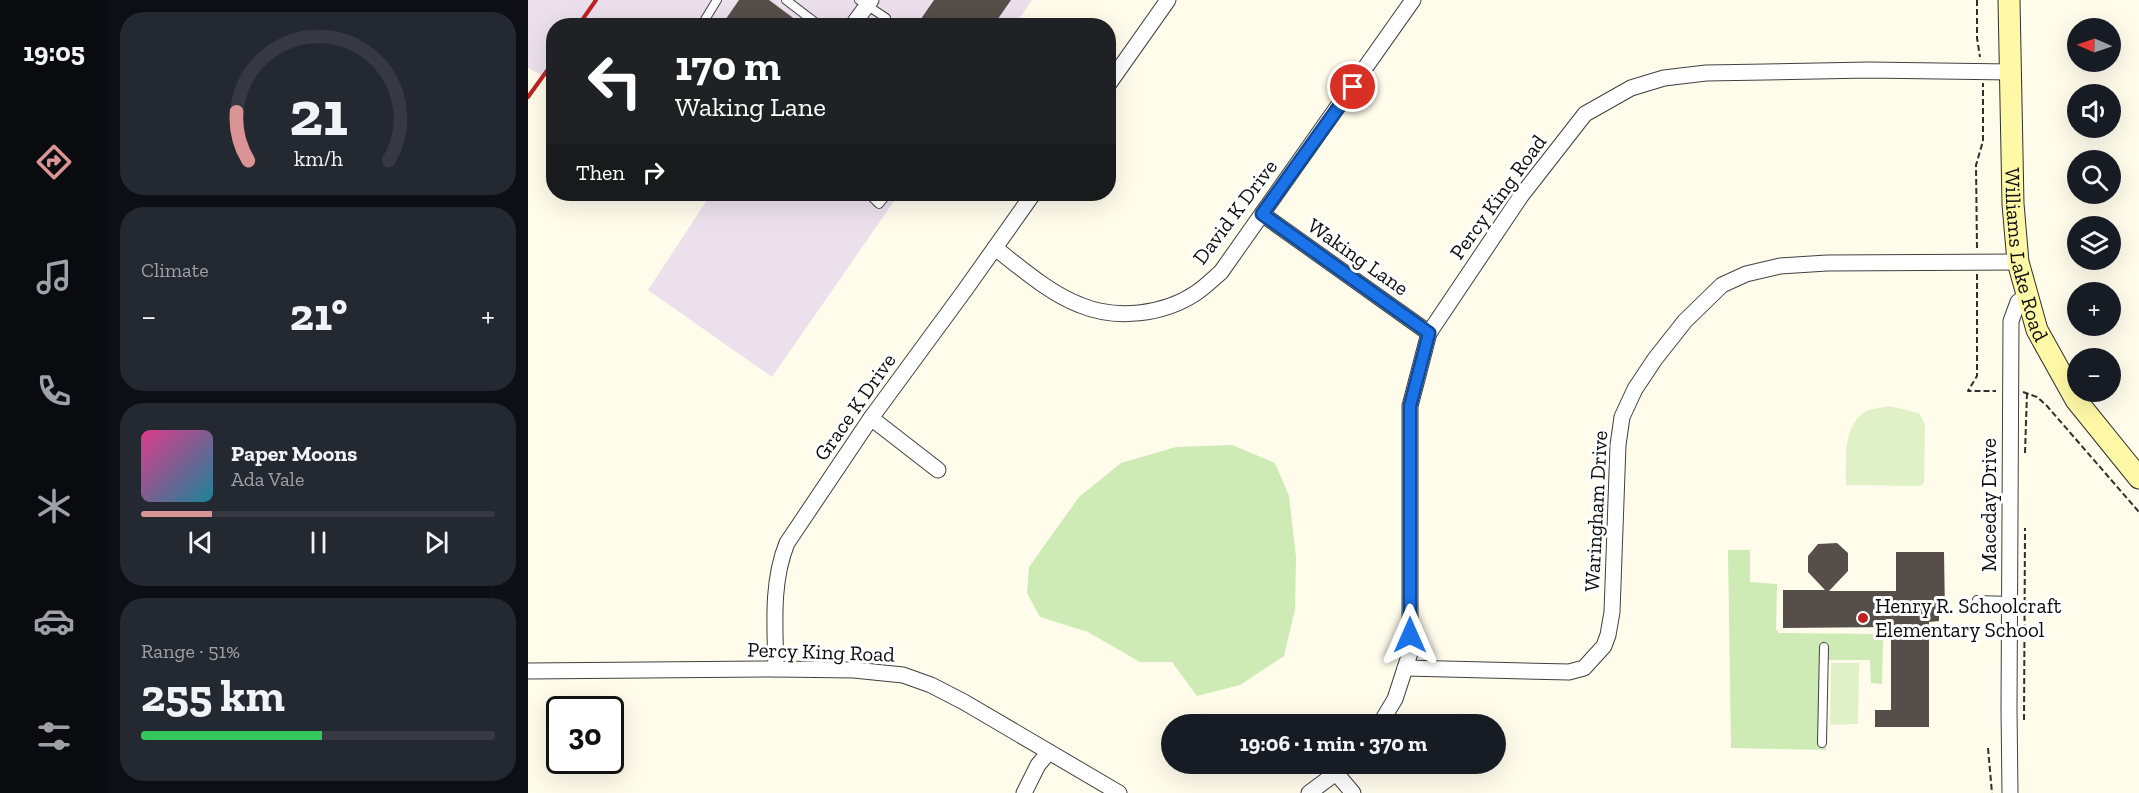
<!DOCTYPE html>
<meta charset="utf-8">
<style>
:root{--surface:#171b24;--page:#242831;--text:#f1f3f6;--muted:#9ea1a6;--line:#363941;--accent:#db9496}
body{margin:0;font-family:"Zilla Slab",serif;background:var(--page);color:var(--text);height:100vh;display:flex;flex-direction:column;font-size:22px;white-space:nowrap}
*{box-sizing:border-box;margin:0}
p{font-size:20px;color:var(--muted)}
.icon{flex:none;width:33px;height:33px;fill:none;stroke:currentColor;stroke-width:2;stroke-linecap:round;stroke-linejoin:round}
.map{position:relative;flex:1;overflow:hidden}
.sheet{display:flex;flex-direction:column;gap:12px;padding:12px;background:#0d0f14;width:420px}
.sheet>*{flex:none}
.guide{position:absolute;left:18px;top:18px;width:570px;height:183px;border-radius:24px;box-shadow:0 6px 24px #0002;background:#202124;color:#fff;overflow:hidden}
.needle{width:39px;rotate:272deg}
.tools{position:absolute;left:1539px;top:18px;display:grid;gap:12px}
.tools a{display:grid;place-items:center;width:54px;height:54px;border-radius:50%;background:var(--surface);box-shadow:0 6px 24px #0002;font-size:30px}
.speed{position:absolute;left:18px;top:696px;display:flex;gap:12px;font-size:30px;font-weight:700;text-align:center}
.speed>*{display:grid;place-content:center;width:78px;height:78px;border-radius:50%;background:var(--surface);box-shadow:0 6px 24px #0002;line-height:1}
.speed .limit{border:3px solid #111;border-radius:9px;background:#fff;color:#111}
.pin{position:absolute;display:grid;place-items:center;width:51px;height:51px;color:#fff;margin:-26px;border:3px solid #fff;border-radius:50%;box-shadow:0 2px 6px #0007}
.me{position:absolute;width:66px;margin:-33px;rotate:0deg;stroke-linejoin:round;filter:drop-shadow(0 0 4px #0008)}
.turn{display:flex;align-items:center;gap:21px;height:126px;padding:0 30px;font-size:27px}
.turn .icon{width:78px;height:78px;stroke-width:2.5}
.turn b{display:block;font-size:42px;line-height:51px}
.then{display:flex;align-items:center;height:57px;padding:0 30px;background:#0003;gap:12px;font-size:22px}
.big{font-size:45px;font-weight:700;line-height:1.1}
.sheet .tile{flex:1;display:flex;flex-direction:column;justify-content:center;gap:9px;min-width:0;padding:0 21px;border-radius:24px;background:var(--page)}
.sheet .dial{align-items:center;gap:0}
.dial svg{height:156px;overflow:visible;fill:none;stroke:var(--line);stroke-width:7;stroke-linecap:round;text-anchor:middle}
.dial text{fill:var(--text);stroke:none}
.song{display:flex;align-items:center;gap:18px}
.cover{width:72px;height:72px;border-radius:9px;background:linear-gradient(135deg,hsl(330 70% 55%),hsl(190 70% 35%))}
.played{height:6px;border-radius:3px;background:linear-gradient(90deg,var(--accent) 20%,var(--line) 20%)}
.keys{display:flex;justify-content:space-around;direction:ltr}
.heat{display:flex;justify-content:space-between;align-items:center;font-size:33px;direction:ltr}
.charge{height:9px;border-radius:4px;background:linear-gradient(90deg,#34c759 51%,var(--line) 0)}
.trip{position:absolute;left:633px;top:714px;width:345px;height:60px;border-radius:30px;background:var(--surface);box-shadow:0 6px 24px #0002;font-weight:700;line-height:60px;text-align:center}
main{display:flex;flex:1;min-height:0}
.dock{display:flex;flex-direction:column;width:108px;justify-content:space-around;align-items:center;background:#090b0e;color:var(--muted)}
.dock .icon{width:42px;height:42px}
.dock .active{color:var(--accent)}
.dock b{font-size:27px;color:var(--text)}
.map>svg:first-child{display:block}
.industrial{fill:#ebe0ec}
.green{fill:#ceeab5}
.pitch{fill:#e1f1c7}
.building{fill:#564e49}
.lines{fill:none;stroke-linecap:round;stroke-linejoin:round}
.lane-casing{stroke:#404040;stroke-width:10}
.street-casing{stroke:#404040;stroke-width:17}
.secondary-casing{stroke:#2f2f2f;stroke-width:23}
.path{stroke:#2f2f2f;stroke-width:2;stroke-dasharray:6 3;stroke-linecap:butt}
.lane{stroke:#fff;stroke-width:8}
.street{stroke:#fff;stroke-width:15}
.secondary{stroke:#fff9a7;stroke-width:21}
.rail{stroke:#c02121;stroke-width:4}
.route-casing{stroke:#114b97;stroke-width:15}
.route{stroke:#1a73e8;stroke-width:10}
.poi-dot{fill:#c02121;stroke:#fff;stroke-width:2}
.labels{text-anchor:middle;stroke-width:6;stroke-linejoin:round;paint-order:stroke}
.street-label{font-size:21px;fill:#0d0d0d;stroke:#fff}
.poi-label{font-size:21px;fill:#0d0d0d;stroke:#fff;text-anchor:start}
</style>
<main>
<nav class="dock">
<b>19:05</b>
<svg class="icon active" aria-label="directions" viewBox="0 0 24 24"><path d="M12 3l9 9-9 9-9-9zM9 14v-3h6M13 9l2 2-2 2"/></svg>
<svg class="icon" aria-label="music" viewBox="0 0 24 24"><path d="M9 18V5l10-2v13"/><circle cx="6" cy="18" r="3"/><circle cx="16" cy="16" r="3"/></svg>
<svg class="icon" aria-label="phone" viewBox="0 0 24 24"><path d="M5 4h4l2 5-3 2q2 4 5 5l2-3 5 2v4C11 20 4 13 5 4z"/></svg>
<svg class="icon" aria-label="climate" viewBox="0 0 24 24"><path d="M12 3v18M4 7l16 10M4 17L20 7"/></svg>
<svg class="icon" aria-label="car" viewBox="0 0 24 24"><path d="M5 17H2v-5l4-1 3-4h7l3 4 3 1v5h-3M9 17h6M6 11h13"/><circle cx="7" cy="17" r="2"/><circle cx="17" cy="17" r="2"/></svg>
<svg class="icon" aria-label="filters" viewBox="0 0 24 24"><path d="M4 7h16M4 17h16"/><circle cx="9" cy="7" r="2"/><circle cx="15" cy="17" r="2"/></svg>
</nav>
<section class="sheet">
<div class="tile dial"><svg viewBox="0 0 100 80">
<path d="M14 69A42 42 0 1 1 86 69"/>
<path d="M14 69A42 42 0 0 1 8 44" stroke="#db9496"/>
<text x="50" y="56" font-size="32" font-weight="700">21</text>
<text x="50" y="72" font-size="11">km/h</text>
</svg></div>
<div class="tile"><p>Climate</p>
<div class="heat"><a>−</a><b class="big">21°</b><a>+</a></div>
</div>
<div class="tile">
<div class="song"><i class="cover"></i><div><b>Paper Moons</b><p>Ada Vale</p></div></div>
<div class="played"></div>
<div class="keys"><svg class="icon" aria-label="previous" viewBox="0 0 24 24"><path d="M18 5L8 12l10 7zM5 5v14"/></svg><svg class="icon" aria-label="pause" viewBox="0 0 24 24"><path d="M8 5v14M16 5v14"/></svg><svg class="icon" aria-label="next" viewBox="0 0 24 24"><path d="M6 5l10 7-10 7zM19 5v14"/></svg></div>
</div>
<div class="tile"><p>Range · 51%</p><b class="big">255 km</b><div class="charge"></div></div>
</section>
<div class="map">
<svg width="1611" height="793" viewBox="0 0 1611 793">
<rect width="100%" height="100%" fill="#fffcec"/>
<g class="industrial">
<polygon points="0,0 504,0 487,25 26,26 25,81 0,68"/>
<polygon points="183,194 371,194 244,377 120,290"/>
</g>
<g class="green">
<polygon points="704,445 747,463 761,496 768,557 767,609 756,656 712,685 669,696 644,662 612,662 560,632 512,617 499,593 501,567 551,497 593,463 648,447"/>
<polygon points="1200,550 1222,550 1222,582 1249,584 1248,629 1251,633 1355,634 1354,684 1343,683 1342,660 1299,660 1298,750 1203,748"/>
</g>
<g class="pitch">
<path d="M1361 406 1391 413 1397 424 1396 483 1392 486 1318 485C1318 459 1314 427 1338 411 1344 408 1354 408 1361 406Z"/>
<polygon points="1303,663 1331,663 1330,724 1302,725"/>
</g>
<g class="building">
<polygon points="211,0 241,0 276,26 193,26"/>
<polygon points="406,0 483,0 465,26 388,26"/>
<polygon points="1309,543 1320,553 1320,571 1301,591 1368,591 1368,552 1416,552 1417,614 1411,614 1411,621 1401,622 1401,727 1347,727 1347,710 1363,710 1363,627 1255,628 1255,590 1297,590 1280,572 1280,556 1290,544"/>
</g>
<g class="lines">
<g class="lane-casing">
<g id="lane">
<polyline points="258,0 292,26"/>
<polyline points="331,0 358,18 360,26"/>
<polyline points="173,26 189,0"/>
<polyline points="341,194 351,204 359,194"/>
<polyline points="1449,600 1482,601"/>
<polyline points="1294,743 1296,647"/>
</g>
</g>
<g class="street-casing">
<g id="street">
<polyline points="324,26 343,0"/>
<polyline points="580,85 640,0"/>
<polyline points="734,214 901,333"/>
<path d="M467 248C493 268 521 293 552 305 588 320 635 315 668 293 677 287 685 279 693 272L885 0"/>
<polyline points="343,418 410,470"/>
<polyline points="877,668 1041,672 1056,668 1076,646 1080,635 1084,612 1090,445 1094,417 1107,389 1127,359 1157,321 1194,285 1218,274 1252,266 1299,263 1490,262"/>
<path d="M248 669C247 627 243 582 259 543L343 418 437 290 505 194"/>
<polyline points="0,671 248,669 326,670 375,675 403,685 436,702 591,793"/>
<polyline points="852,724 867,699 882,653 882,406 901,333 993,196 1057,114 1103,88 1136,78 1178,73 1341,70 1482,72"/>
<polyline points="808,773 825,793"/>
<polyline points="496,793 510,765 521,752"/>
<polyline points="781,793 820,764"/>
<polyline points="1482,793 1481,708 1483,321 1490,302 1499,295"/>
</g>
</g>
<g class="secondary-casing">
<g id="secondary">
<path id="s1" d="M1481 0 1485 204 1490 262 1509 330 1548 400 1611 478"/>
</g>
</g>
<g class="path">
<polyline points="1449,0 1449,38 1452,57"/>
<polyline points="1449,248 1448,165 1455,141 1455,83"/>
<polyline points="1449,274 1449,376 1440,391 1468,391"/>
<polyline points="1495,392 1509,397 1519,406 1611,512"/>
<polyline points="1497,453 1499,393"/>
<polyline points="1496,720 1497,528"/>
<polyline points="1460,748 1464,793"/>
</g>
<use href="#lane" class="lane"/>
<use href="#street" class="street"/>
<use href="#secondary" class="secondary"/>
<g class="rail">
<polyline points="50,26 68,0"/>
<polyline points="0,97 26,61"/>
</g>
</g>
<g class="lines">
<g class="route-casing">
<polyline id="route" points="825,87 734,214 901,333 882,406 882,635"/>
</g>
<use href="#route" class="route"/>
</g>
<circle class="poi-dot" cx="1335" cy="618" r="6"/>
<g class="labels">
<g class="street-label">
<text transform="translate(970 197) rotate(-54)" y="7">Percy King Road</text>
<text transform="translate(707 212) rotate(-53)" y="7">David K Drive</text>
<text dy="7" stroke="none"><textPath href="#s1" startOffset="256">Williams Lake Road</textPath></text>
<text transform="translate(830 257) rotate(35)" y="7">Waking Lane</text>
<text transform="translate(327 407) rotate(-55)" y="7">Grace K Drive</text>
<text transform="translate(1461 505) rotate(-90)" y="7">Maceday Drive</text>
<text transform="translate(1068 511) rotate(-87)" y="7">Waringham Drive</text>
<text transform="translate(293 652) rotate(2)" y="7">Percy King Road</text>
</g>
<g class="poi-label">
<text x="1347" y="613">Henry R. Schoolcraft<tspan x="1347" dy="24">Elementary School</tspan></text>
</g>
</g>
</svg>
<div class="tools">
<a><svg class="needle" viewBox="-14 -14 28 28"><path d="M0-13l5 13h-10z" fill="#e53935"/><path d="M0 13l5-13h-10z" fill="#9ea1a6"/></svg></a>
<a><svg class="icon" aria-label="sound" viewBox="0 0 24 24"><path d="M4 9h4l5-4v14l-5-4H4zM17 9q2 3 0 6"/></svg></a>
<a><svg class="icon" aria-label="search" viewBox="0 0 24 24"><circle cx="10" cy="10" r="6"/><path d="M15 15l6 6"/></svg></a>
<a><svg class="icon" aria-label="layers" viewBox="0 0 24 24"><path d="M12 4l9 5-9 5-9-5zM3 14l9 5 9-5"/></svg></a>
<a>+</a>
<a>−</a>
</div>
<div class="speed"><div class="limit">30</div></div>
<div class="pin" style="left:825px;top:87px;background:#d93025"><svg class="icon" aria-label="arrive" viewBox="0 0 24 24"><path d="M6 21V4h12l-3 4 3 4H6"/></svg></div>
<svg class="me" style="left:882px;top:635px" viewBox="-20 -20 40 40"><path d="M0-17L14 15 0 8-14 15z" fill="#1a73e8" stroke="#fff" stroke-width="4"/></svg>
<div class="trip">19:06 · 1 min · 370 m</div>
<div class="guide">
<div class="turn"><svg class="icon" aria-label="left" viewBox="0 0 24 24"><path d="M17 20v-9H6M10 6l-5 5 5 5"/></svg><div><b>170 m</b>Waking Lane</div></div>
<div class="then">Then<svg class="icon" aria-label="right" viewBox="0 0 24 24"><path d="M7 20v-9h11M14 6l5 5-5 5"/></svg></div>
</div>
</div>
</main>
